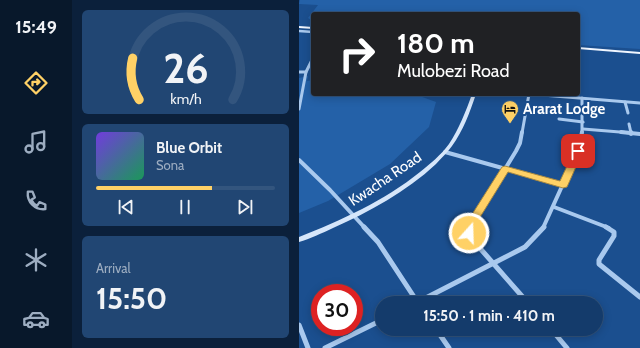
<!DOCTYPE html>
<meta charset="utf-8">
<style>
:root{--surface:#143b6b;--page:#214673;--text:#f1f3f6;--muted:#9dadc1;--line:#33557e;--accent:#ffd166}
body{margin:0;font-family:Cabin,sans-serif;background:var(--page);color:var(--text);height:100vh;display:flex;flex-direction:column;font-size:15px;white-space:nowrap}
*{box-sizing:border-box;margin:0}
p{font-size:13px;color:var(--muted)}
.icon{flex:none;width:22px;height:22px;fill:none;stroke:currentColor;stroke-width:2;stroke-linecap:round;stroke-linejoin:round}
.map{position:relative;flex:1;overflow:hidden}
.drawer{display:flex;flex-direction:column;gap:10px;padding:10px;background:#0b203b;width:227px}
.drawer>*{flex:none}
.banner{position:absolute;left:12px;top:12px;width:269px;height:84px;border-radius:4px;box-shadow:0 2px 10px #0003,0 0 0 1px var(--line);background:#202124;color:#fff;overflow:hidden}
.speed{position:absolute;left:12px;top:284px;display:flex;gap:8px;font-size:20px;font-weight:700;text-align:center}
.speed>*{display:grid;place-content:center;width:52px;height:52px;border-radius:50%;background:var(--surface);box-shadow:0 2px 10px #0003,0 0 0 1px var(--line);line-height:1}
.speed .limit{border:6px solid #d22;background:#fff;color:#111}
.pin{position:absolute;display:grid;place-items:center;width:34px;height:34px;color:#fff;margin:-17px;border-radius:8px;box-shadow:0 2px 6px #0006}
.me{position:absolute;width:44px;margin:-22px;rotate:20deg;stroke-linejoin:round;filter:drop-shadow(0 0 3px #0008)}
.turn{display:flex;align-items:center;gap:14px;height:84px;padding:0 20px;font-size:18px}
.turn .icon{width:52px;height:52px;stroke-width:2.5}
.turn b{display:block;font-size:28px;line-height:34px}
.big{font-size:30px;font-weight:800;line-height:1.1}
.drawer .tile{flex:1;display:flex;flex-direction:column;justify-content:center;gap:6px;min-width:0;padding:0 14px;border-radius:6px;background:var(--page)}
.drawer .dial{align-items:center;gap:0}
.dial svg{height:104px;overflow:visible;fill:none;stroke:var(--line);stroke-width:7;stroke-linecap:round;text-anchor:middle}
.dial text{fill:var(--text);stroke:none}
.song{display:flex;align-items:center;gap:12px}
.cover{width:48px;height:48px;border-radius:6px;background:linear-gradient(135deg,hsl(260 70% 55%),hsl(150 70% 35%))}
.played{height:4px;border-radius:2px;background:linear-gradient(90deg,var(--accent) 65%,var(--line) 65%)}
.keys{display:flex;justify-content:space-around;direction:ltr}
.trip{position:absolute;left:76px;top:296px;width:228px;height:40px;border-radius:20px;background:var(--surface);box-shadow:0 2px 10px #0003,0 0 0 1px var(--line);font-weight:800;line-height:40px;text-align:center}
main{display:flex;flex:1;min-height:0}
.menu{display:flex;flex-direction:column;width:72px;justify-content:space-around;align-items:center;background:#08182b;color:var(--muted)}
.menu .icon{width:28px;height:28px}
.menu .on{color:var(--accent)}
.menu b{font-size:18px;color:var(--text)}
.map>svg:first-child{display:block}
.green{fill:#2461a8}
.lines{fill:none;stroke-linecap:round;stroke-linejoin:round}
.minor-far3{stroke:#a9c9ee;stroke-width:2.5}
.minor-far2{stroke:#a9c9ee;stroke-width:3}
.minor-far1{stroke:#a9c9ee;stroke-width:4}
.minor{stroke:#a9c9ee;stroke-width:5}
.secondary{fill:#d6e6fa;fill-rule:evenodd}
.primary{fill:#f0f6ff;fill-rule:evenodd}
.route{fill:#ffd166;stroke:#a68842}
.labels{text-anchor:middle;stroke-width:4;stroke-linejoin:round;paint-order:stroke}
.poi-label{font-size:15px;font-weight:bold;fill:#fff;stroke:#1b4f8f;text-anchor:start}
.street-label{font-size:15px;fill:#fff;stroke:#1b4f8f}
</style>
<main>
<nav class="menu">
<b>15:49</b>
<svg class="icon on" aria-label="directions" viewBox="0 0 24 24"><path d="M12 3l9 9-9 9-9-9zM9 14v-3h6M13 9l2 2-2 2"/></svg>
<svg class="icon" aria-label="music" viewBox="0 0 24 24"><path d="M9 18V5l10-2v13"/><circle cx="6" cy="18" r="3"/><circle cx="16" cy="16" r="3"/></svg>
<svg class="icon" aria-label="phone" viewBox="0 0 24 24"><path d="M5 4h4l2 5-3 2q2 4 5 5l2-3 5 2v4C11 20 4 13 5 4z"/></svg>
<svg class="icon" aria-label="climate" viewBox="0 0 24 24"><path d="M12 3v18M4 7l16 10M4 17L20 7"/></svg>
<svg class="icon" aria-label="car" viewBox="0 0 24 24"><path d="M5 17H2v-5l4-1 3-4h7l3 4 3 1v5h-3M9 17h6M6 11h13"/><circle cx="7" cy="17" r="2"/><circle cx="17" cy="17" r="2"/></svg>
</nav>
<section class="drawer">
<div class="tile dial"><svg viewBox="0 0 100 80">
<path d="M14 69A42 42 0 1 1 86 69"/>
<path d="M14 69A42 42 0 0 1 9 37" stroke="#ffd166"/>
<text x="50" y="56" font-size="32" font-weight="700">26</text>
<text x="50" y="72" font-size="11">km/h</text>
</svg></div>
<div class="tile">
<div class="song"><i class="cover"></i><div><b>Blue Orbit</b><p>Sona</p></div></div>
<div class="played"></div>
<div class="keys"><svg class="icon" aria-label="previous" viewBox="0 0 24 24"><path d="M18 5L8 12l10 7zM5 5v14"/></svg><svg class="icon" aria-label="pause" viewBox="0 0 24 24"><path d="M8 5v14M16 5v14"/></svg><svg class="icon" aria-label="next" viewBox="0 0 24 24"><path d="M6 5l10 7-10 7zM19 5v14"/></svg></div>
</div>
<div class="tile"><p>Arrival</p><b class="big">15:50</b></div>
</section>
<div class="map">
<svg width="341" height="348" viewBox="0 0 341 348">
<rect width="100%" height="100%" fill="#1b4f8f"/>
<g class="green">
<polygon points="1,0 341,0 341,49 279,45 279,14 14,14 14,21 9,18 19,5 0,4"/>
<polygon points="9,76 8,81 14,80 14,94 115,94 137,102 130,127 91,164 29,201 0,213 0,78"/>
</g>
<g class="lines">
<polyline class="minor-far3" points="0,31 14,32"/>
<g class="minor-far2">
<polyline points="0,72 7,72"/>
<polyline points="231,94 341,103"/>
<polyline points="283,98 283,133"/>
<polyline points="326,102 329,113"/>
<polyline points="0,109 7,72 14,58"/>
<polyline points="260,119 284,122"/>
<polyline points="330,124 332,133"/>
<polyline points="284,129 333,133"/>
<polyline points="223,133 230,94"/>
</g>
<g class="minor-far1">
<polyline points="322,132 341,134"/>
<polyline points="332,132 332,134"/>
<polyline points="146,152 264,185"/>
<polyline points="0,160 31,190 66,228"/>
<polyline points="255,207 310,228"/>
<polyline points="170,228 217,151 221,143 223,132"/>
<polyline points="244,228 279,151 283,132"/>
</g>
<g class="minor">
<polyline points="65,227 79,242 119,303"/>
<polyline points="170,227 172,238 229,303"/>
<polyline points="307,227 315,232 315,236 300,260 300,264 341,297"/>
<polyline points="117,303 226,247 245,227"/>
<polyline points="0,325 9,348"/>
<polyline points="137,329 150,348"/>
<polyline points="252,329 268,348"/>
<polyline points="26,348 83,320"/>
</g>
<path class="secondary" d="M173 94H177C171 112 164 131 153 146 148 153 142 158 137 164 107 192 70 212 34 228 23 233 11 239 0 242V237C43 220 85 201 121 172 131 164 142 155 150 144 160 129 167 111 173 94Z"/>
<g class="primary">
<polygon points="0,26 14,27 14,29 0,28"/>
<polygon points="279,47 341,52 341,54 279,49"/>
</g>
</g>
<polygon class="route" points="279,148 284,151 268,187 264,188 209,172 175,227 174,236 167,236 165,227 203,167 206,166 261,181 275,151"/>
<defs>
<g id="hotel-pin" transform="scale(0.9)"><path d="M0 17L-7.5 6A9.5 9.5 0 1 1 7.5 6Z" fill="#ffd166" stroke="#1b4f8f"/><path d="M-6-4.5h1.5V1H6V5H4.5V3h-9V5H-6ZM-4 0a1.8 1.8 0 1 1 3.6 0ZM.5 0V-2.5h3Q6-2.5 6 0Z" fill="#111"/></g>
</defs>
<g fill-rule="evenodd">
<use href="#hotel-pin" x="211" y="109"/>
</g>
<g class="labels">
<g class="poi-label">
<text x="224" y="114">Ararat Lodge</text>
</g>
<g class="street-label">
<text transform="translate(86 179) rotate(-34)" y="5">Kwacha Road</text>
</g>
</g>
</svg>
<div class="speed"><div class="limit">30</div></div>
<div class="pin" style="left:279px;top:151px;background:#d93025"><svg class="icon" aria-label="arrive" viewBox="0 0 24 24"><path d="M6 21V4h12l-3 4 3 4H6"/></svg></div>
<svg class="me" style="left:170px;top:233px" viewBox="-20 -20 40 40"><circle r="17" fill="#ffd166" stroke="#fff" stroke-width="3"/><path d="M0-11L8 9 0 5-8 9z" fill="#fff"/></svg>
<div class="trip">15:50 · 1 min · 410 m</div>
<div class="banner">
<div class="turn"><svg class="icon" aria-label="right" viewBox="0 0 24 24"><path d="M7 20v-9h11M14 6l5 5-5 5"/></svg><div><b>180 m</b>Mulobezi Road</div></div>
</div>
</div>
</main>
